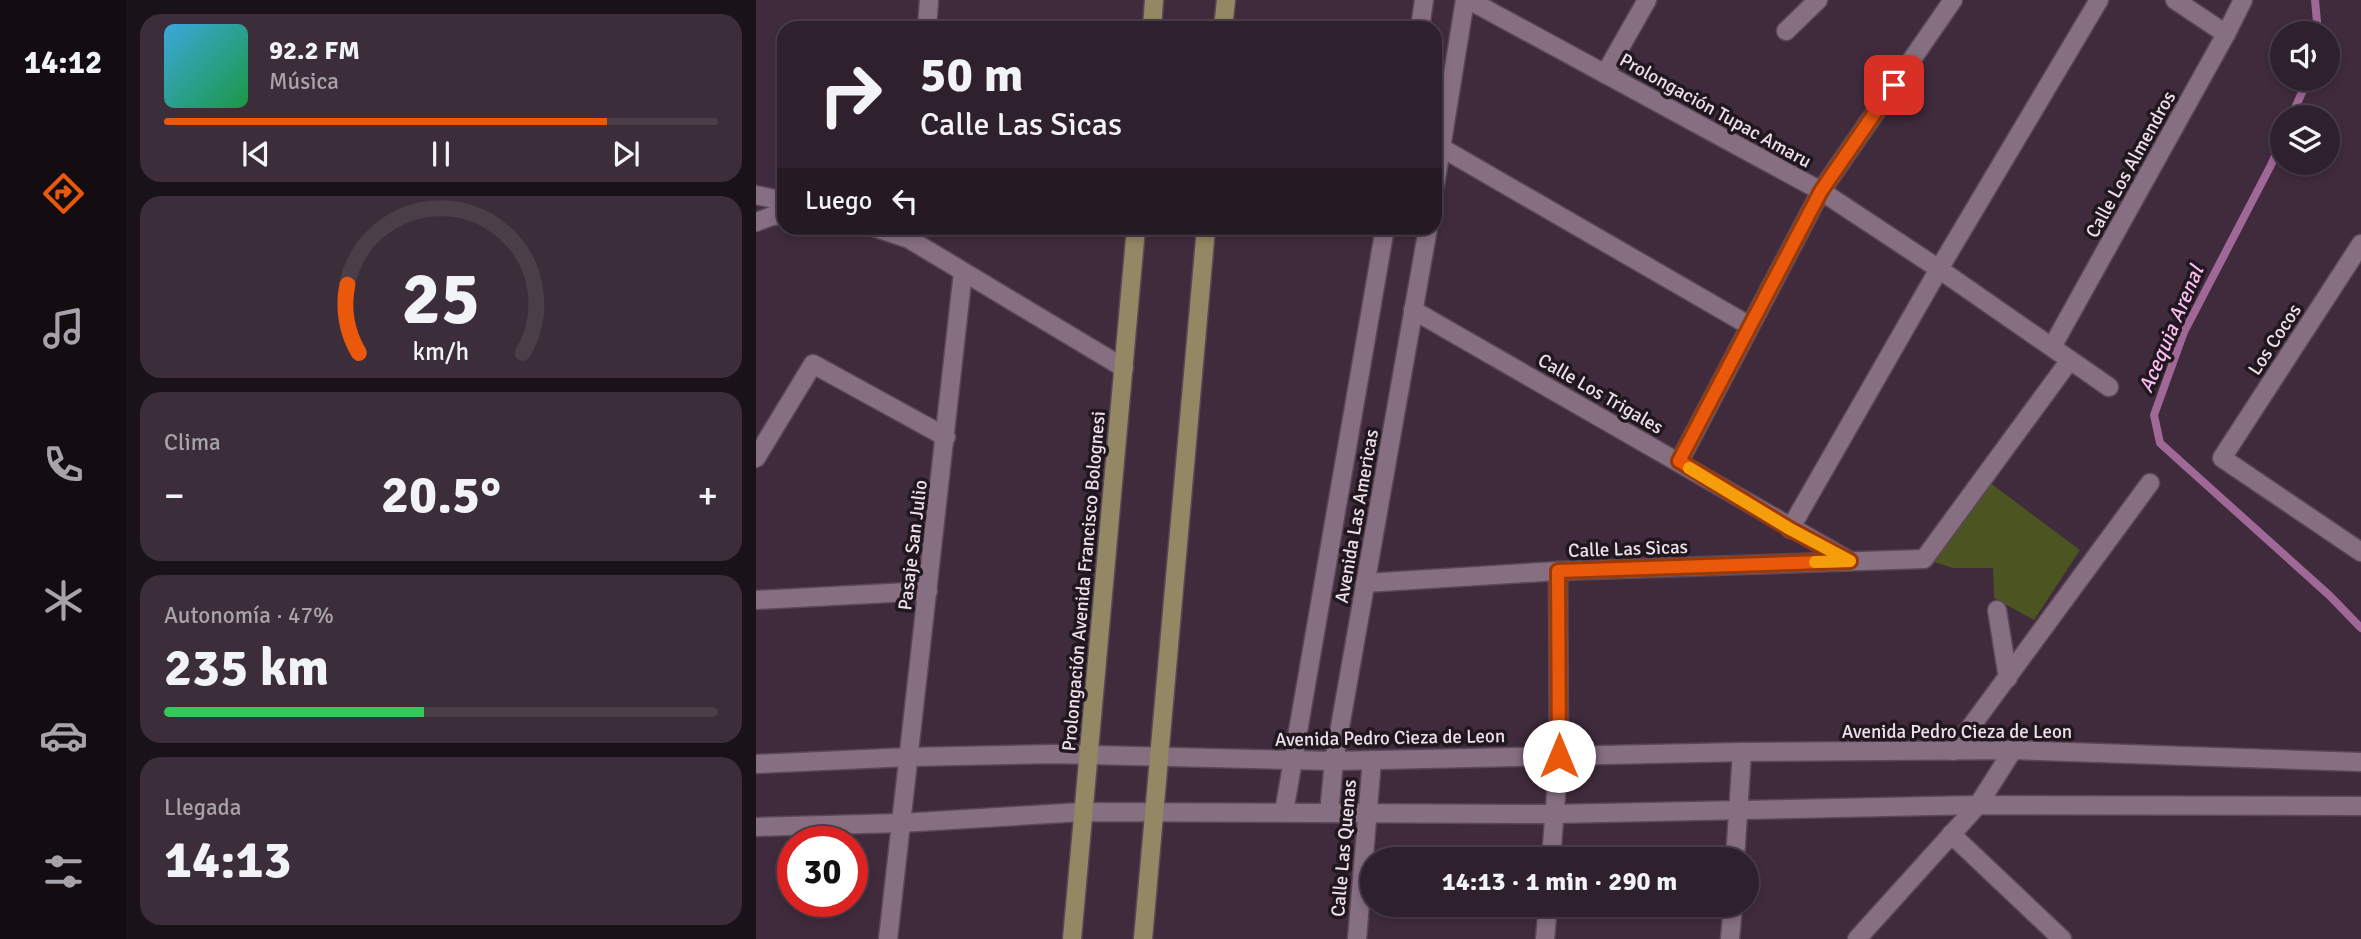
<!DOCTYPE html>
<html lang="es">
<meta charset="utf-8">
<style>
:root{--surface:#2f202d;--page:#3b2d39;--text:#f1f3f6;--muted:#a7a3aa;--line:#4a3e49;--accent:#ea580c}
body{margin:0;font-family:Signika,sans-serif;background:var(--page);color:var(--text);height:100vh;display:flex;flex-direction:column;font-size:26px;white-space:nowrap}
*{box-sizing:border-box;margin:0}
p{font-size:23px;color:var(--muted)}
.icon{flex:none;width:38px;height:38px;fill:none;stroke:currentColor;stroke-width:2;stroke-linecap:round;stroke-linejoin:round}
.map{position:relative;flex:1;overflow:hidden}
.details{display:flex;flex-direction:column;gap:14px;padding:14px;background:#1a1219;width:630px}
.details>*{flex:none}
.hud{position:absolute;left:21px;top:21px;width:665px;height:214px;border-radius:21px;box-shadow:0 4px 10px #0003,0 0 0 2px var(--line);background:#2f202d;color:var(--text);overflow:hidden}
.buttons{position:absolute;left:1514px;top:21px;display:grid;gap:14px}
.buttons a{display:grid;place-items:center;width:70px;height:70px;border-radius:50%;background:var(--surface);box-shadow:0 4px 10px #0003,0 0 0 2px var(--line);font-size:35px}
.speed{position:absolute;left:21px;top:826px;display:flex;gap:14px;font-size:35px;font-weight:700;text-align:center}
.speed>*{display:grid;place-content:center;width:91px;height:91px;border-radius:50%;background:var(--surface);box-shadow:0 4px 10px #0003,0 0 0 2px var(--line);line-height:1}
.speed .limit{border:10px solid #d22;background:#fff;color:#111}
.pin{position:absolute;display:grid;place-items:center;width:60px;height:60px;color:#fff;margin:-30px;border-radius:14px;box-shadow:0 4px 10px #0006}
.me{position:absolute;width:77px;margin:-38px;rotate:0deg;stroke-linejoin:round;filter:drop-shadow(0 0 5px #0008)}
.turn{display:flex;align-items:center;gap:24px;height:147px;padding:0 28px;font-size:32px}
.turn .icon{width:91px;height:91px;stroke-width:2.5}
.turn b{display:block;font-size:49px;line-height:60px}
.then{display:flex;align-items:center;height:66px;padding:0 28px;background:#0003;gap:14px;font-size:26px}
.big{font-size:52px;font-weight:700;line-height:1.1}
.details .card{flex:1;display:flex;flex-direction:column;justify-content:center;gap:10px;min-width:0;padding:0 24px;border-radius:21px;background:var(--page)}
.details .dial{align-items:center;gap:0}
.dial svg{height:182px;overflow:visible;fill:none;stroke:var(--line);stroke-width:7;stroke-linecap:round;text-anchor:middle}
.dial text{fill:var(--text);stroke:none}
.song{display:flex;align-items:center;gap:21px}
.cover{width:84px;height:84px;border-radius:10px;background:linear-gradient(135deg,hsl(200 70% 55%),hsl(140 70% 35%))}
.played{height:7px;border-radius:4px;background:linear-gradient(90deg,var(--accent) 80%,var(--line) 80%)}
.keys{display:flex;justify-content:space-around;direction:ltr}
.heat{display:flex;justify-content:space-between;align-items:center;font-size:38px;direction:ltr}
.charge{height:10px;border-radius:5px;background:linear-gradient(90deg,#34c759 47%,var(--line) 0)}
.trip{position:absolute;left:604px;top:847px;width:399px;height:70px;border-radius:35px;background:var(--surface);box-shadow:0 4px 10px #0003,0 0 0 2px var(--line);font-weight:700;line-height:70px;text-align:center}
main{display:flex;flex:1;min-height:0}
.tab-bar{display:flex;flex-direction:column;width:126px;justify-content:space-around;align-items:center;background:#130d12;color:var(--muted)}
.tab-bar .icon{width:49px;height:49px}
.tab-bar .active{color:var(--accent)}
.tab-bar b{font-size:32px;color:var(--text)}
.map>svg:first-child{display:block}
.green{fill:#4c5421}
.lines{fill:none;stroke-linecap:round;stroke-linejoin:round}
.stream{stroke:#a06897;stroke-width:8}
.minor-casing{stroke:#5a4857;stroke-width:21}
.tertiary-casing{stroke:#5a4857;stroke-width:21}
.secondary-casing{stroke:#5a4857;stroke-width:21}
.minor{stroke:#876f82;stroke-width:18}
.tertiary{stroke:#876f82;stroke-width:18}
.secondary{stroke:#938863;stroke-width:18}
.route-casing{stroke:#983908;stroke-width:18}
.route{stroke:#ea580c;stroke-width:12}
.slow{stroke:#f59e0b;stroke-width:12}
.labels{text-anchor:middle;stroke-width:7;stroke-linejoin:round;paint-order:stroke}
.street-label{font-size:19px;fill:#eee0eb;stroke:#20171f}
.water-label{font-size:21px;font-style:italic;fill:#fdbcf2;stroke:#20171f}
</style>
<main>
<nav class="tab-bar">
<b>14:12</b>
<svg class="icon active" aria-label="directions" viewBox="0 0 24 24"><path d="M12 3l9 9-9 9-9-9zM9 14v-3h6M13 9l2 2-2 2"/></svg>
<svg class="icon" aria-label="music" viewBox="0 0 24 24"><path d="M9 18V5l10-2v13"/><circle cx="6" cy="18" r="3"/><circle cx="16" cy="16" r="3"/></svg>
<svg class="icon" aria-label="phone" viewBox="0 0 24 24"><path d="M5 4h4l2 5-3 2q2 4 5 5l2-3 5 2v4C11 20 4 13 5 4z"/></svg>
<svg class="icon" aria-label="climate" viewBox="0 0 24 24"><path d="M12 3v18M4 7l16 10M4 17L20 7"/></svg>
<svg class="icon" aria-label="car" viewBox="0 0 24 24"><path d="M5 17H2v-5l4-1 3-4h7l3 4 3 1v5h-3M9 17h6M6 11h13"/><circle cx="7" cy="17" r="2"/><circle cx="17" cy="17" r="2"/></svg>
<svg class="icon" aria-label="filters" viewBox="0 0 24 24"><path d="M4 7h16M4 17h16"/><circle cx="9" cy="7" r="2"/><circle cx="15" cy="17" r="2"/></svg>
</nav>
<section class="details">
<div class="card">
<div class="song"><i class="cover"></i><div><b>92.2 FM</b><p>Música</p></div></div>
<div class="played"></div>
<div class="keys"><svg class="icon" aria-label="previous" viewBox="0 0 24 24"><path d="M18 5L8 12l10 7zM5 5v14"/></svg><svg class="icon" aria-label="pause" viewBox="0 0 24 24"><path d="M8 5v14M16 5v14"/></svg><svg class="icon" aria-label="next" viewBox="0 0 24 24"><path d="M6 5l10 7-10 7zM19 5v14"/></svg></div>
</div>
<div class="card dial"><svg viewBox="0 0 100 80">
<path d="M14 69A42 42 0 1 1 86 69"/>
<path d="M14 69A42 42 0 0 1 9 39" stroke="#ea580c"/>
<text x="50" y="56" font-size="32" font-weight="700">25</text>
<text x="50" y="72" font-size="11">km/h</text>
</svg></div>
<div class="card"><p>Clima</p>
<div class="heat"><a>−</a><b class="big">20.5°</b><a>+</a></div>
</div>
<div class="card"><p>Autonomía · 47%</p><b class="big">235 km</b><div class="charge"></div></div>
<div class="card"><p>Llegada</p><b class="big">14:13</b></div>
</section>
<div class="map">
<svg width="1605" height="939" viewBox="0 0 1605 939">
<rect width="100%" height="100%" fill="#3f2b3c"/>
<polygon class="green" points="1233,482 1324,550 1278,620 1238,598 1237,568 1197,568 1175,561"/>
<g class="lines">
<g class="stream">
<polyline points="1559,0 1562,33"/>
<polyline points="1535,117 1552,79"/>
<polyline points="1526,139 1515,165 1428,332 1398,415 1404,443 1574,596 1605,628"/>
</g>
<g class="minor-casing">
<g id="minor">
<polyline points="713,0 1065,191 1183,269 1353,387"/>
<polyline points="1419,0 1470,34"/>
<polyline points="171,28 173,0"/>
<polyline points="1030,31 1062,0"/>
<polyline points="849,74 891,0"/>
<polyline points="686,148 994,326"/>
<polyline points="0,195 28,201"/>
<polyline points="0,222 16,216 28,215"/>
<polyline points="120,228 153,239 368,368"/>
<polyline points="1605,244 1466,458 1605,552"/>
<polyline points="657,310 1094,561"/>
<polyline points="1296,347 1470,34 1487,0"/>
<polyline points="0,458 57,364 190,437"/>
<polyline points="923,462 1065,191 1197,0"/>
<polyline points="1034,529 1183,269 1343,0"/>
<polyline points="609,583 802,571 1168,559 1314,360"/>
<polyline points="0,600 172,591"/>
<polyline points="1241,610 1252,678"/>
<polyline points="1197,751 1394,483"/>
<polyline points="1195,834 1306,939"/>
<polyline points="795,859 803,756 802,571"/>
<polyline points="979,859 986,752"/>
<polyline points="132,939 207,272"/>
<polyline points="601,939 616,760"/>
<polyline points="789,939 792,905"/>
<polyline points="974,939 977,905"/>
<polyline points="1101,939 1222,805 1257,750"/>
</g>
</g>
<g class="tertiary-casing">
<g id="tertiary">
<polyline points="664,28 668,0"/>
<polyline points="679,185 709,0"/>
<polyline points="0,764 153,757 297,754 578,761 986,752 1257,750 1605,762"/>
<polyline points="528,812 629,228"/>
<polyline points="573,813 578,761 672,228"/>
<polyline points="0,827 145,823 326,812 797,814 1222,805 1605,806"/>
</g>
</g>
<g class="secondary-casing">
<g id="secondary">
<polyline points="396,28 398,0"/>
<polyline points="467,28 470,0"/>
<polyline points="316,939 380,228"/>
<polyline points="387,939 450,228"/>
</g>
</g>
<use href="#minor" class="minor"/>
<use href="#tertiary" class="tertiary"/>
<use href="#secondary" class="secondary"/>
</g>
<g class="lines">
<g class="route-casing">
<polyline id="route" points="803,756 802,571 1094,561 1034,529 923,461 1065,191 1138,85"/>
</g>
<use href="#route" class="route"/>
<polyline class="slow" points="933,468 1034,529 1094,561 1059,562"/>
</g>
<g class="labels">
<g class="street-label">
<text transform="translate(960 110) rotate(29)" y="7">Prolongación Tupac Amaru</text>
<text transform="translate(1374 164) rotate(-61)" y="7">Calle Los Almendros</text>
<text transform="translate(1518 339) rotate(-57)" y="7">Los Cocos</text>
<text transform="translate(845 393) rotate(30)" y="7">Calle Los Trigales</text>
<text transform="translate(600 516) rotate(-80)" y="7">Avenida Las Americas</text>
<text transform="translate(156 545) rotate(-83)" y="7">Pasaje San Julio</text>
<text transform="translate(872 548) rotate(-2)" y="7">Calle Las Sicas</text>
<text transform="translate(327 581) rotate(-85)" y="7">Prolongación Avenida Francisco Bolognesi</text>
<text x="1201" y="738">Avenida Pedro Cieza de Leon</text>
<text transform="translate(634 737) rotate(-1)" y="7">Avenida Pedro Cieza de Leon</text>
<text transform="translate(587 848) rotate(-85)" y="7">Calle Las Quenas</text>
</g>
<g class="water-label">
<text transform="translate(1415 329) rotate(-67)" y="7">Acequia Arenal</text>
</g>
</g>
</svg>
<div class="buttons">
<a><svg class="icon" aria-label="sound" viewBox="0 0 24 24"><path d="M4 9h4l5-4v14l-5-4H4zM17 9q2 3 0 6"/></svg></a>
<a><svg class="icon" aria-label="layers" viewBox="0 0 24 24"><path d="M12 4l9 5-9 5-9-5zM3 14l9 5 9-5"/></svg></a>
</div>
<div class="speed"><div class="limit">30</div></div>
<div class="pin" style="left:1138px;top:85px;background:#d93025"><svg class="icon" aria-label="arrive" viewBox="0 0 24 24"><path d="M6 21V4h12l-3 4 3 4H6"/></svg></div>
<svg class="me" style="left:803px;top:756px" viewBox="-20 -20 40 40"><circle r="19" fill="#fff"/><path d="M0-13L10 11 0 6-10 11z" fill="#ea580c"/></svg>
<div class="trip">14:13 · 1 min · 290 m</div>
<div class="hud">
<div class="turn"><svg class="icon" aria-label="right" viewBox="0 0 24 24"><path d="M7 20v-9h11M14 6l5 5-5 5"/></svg><div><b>50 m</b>Calle Las Sicas</div></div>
<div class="then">Luego<svg class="icon" aria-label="left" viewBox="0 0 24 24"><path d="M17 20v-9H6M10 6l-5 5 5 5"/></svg></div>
</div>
</div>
</main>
